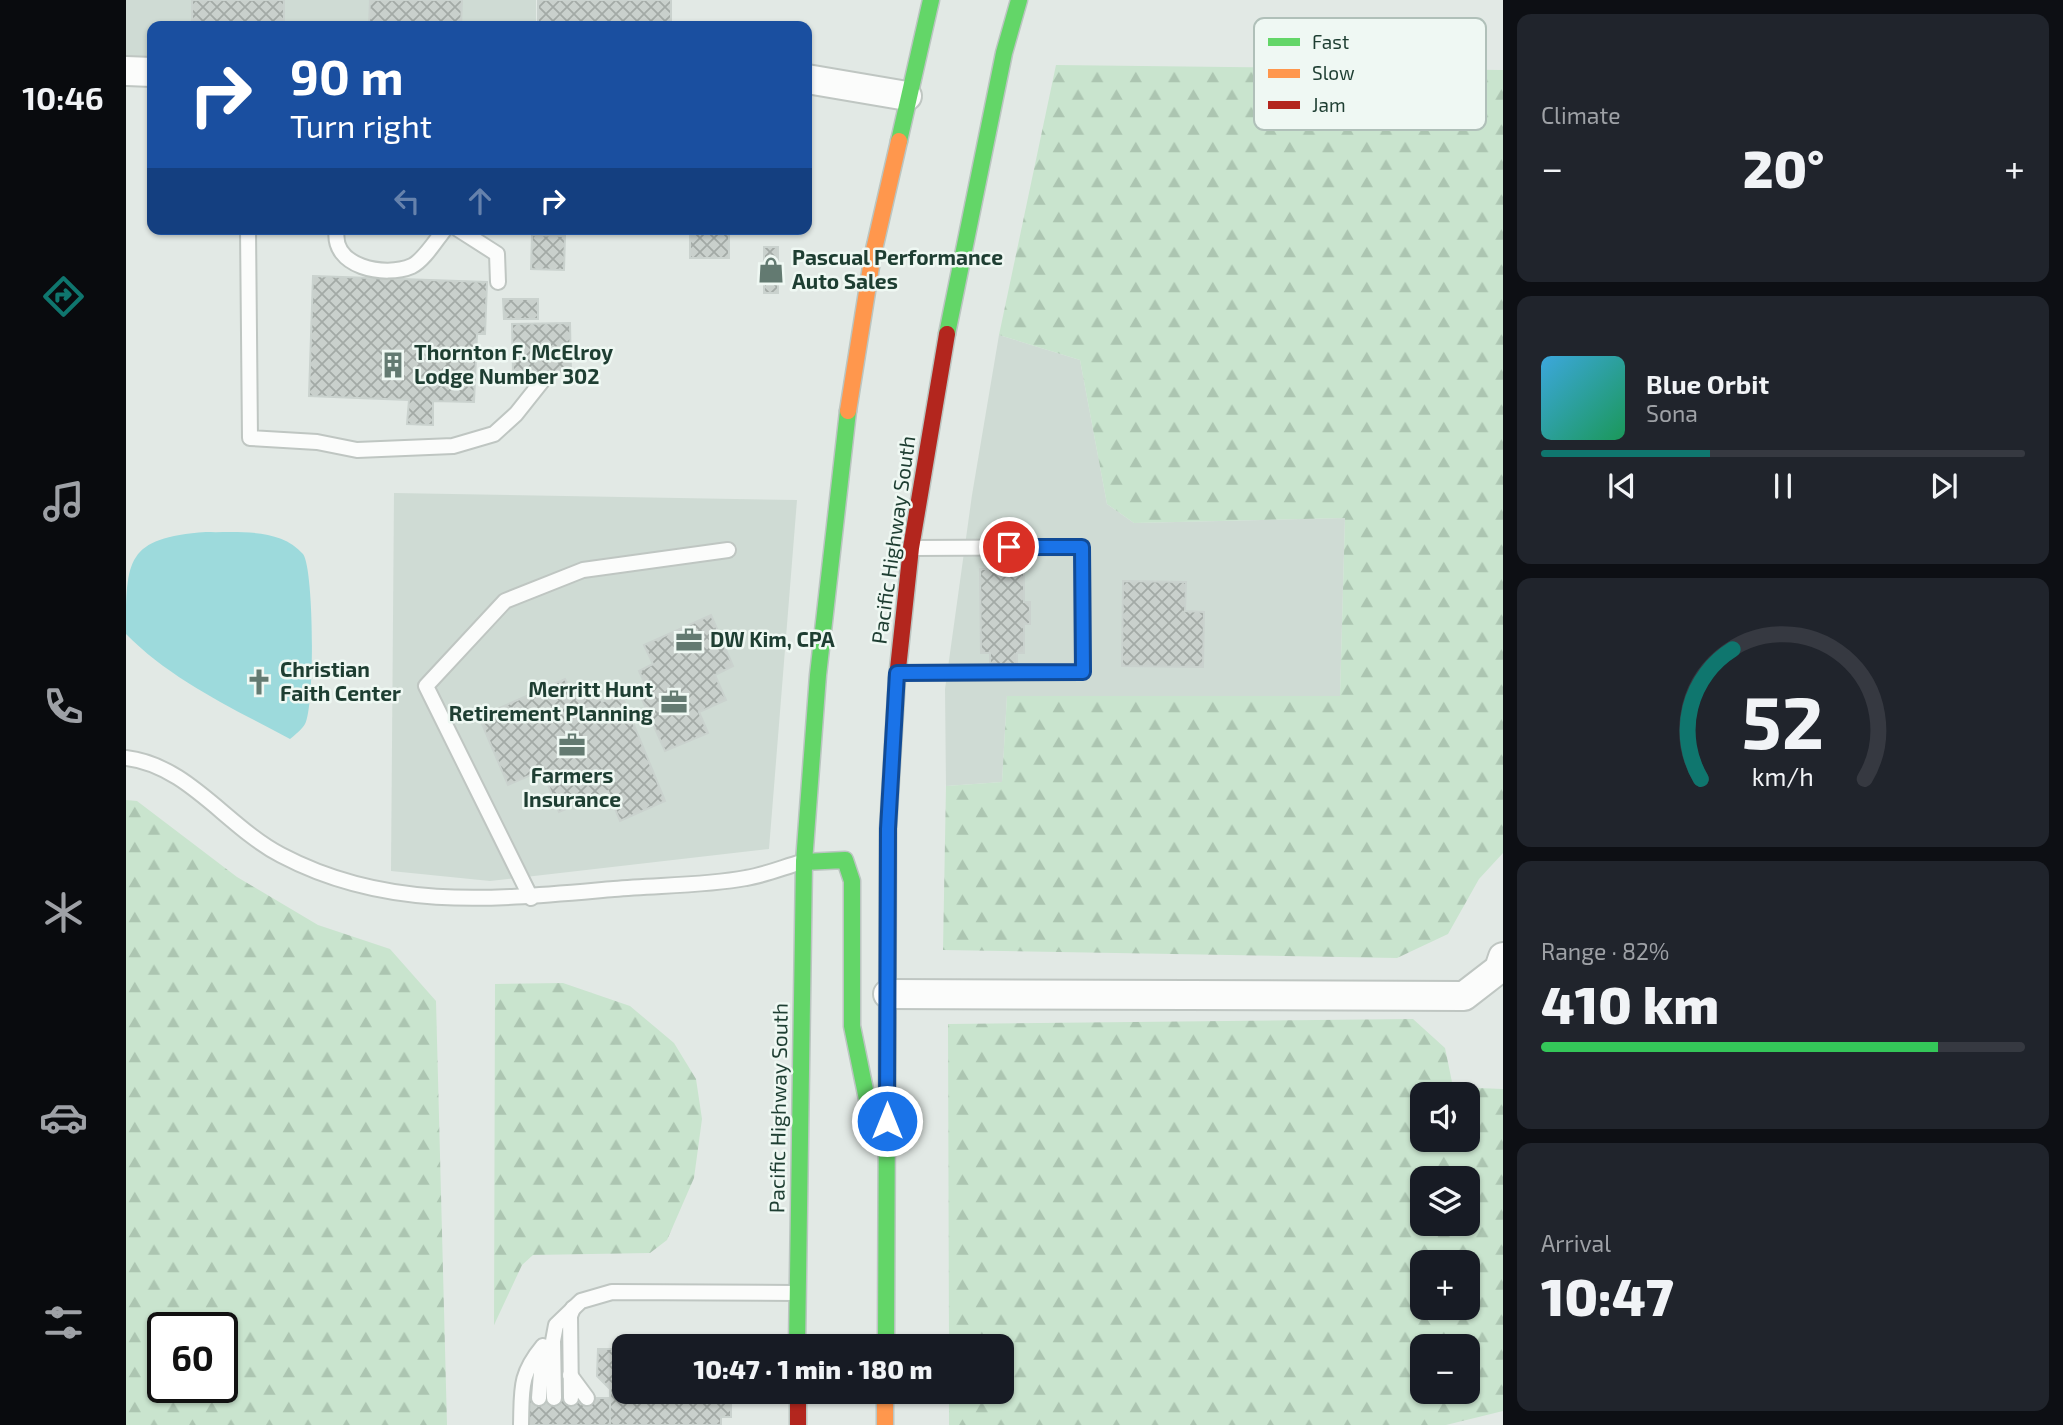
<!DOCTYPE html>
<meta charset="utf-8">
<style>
:root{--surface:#171b24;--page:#20242c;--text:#f1f3f6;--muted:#9ea1a6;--line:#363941;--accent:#0f766e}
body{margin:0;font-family:"Exo 2",sans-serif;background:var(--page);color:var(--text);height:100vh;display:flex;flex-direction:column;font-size:26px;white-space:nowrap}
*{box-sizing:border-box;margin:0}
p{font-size:23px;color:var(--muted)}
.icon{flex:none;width:38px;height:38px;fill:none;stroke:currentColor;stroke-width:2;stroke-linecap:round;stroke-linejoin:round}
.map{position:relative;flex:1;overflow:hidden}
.sheet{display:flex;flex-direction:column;gap:14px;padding:14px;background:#0d0f14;width:560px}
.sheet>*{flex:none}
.hud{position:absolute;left:21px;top:21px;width:665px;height:214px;border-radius:14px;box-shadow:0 2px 5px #0004;background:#1a4fa0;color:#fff;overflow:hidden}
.fabs{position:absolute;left:1284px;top:1082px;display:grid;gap:14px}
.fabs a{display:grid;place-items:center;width:70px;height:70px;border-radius:14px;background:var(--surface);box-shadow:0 2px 5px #0004;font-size:35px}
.speed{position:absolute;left:21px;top:1312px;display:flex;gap:14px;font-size:35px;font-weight:700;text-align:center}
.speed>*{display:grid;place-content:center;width:91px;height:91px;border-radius:50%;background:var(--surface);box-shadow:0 2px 5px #0004;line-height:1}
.speed .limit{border:4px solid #111;border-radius:10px;background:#fff;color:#111}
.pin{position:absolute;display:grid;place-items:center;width:60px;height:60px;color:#fff;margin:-30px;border:4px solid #fff;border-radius:50%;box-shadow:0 2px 7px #0007}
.me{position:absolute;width:77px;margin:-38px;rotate:0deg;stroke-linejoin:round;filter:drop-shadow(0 0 5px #0008)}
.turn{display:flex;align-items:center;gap:24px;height:147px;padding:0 28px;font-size:32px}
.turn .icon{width:91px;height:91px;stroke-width:2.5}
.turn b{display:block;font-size:49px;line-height:60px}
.lanes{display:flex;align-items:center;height:66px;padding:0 28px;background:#0003;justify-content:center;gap:35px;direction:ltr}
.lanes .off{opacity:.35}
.big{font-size:52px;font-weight:800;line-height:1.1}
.sheet .card{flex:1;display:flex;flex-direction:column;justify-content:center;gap:10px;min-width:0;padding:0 24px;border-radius:14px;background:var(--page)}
.sheet .dial{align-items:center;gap:0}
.dial svg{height:182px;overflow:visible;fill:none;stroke:var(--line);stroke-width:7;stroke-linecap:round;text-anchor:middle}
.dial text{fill:var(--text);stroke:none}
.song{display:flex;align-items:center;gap:21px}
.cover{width:84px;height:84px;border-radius:10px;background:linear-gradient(135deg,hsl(200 70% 55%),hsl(150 70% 35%))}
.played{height:7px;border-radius:4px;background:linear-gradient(90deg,var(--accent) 35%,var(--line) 35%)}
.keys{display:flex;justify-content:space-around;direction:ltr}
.heat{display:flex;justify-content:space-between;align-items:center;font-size:38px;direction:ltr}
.charge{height:10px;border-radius:5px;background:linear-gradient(90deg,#34c759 82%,var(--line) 0)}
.trip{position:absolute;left:486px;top:1334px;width:402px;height:70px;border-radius:14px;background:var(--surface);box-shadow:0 2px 5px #0004;font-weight:800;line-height:70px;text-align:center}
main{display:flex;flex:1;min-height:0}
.tabs{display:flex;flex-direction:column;width:126px;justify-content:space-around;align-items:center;background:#090b0e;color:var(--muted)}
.tabs .icon{width:49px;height:49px}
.tabs .current{color:var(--accent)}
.tabs b{font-size:32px;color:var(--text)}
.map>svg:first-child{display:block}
.built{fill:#cfdbd4}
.forest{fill:url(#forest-firs);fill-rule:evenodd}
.water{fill:#9ddadc}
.building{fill:url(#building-cross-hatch);stroke:#cad2ce;stroke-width:2}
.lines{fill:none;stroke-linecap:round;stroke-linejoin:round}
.lane-casing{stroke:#bfc6c2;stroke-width:18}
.street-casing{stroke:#bfc6c2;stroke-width:32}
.fast-casing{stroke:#bbc5c1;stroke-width:19}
.slow-casing{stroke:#bbc5c1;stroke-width:19}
.jam-casing{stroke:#bbc5c1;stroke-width:19}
.lane{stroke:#fbfcfb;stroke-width:14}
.street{stroke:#fbfcfb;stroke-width:28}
.fast{stroke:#63d668;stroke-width:16}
.slow{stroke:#ff974d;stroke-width:16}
.jam{stroke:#b3261e;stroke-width:16}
.route-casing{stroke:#114b97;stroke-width:18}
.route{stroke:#1a73e8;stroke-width:12}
.labels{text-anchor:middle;stroke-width:5;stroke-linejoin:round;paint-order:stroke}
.poi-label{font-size:21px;font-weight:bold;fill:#1e3e32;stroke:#eff8f3;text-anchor:start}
.street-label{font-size:21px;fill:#1e3e32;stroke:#eff8f3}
.key{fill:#eff8f3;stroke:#b0c0b9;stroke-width:2}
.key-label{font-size:19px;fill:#1e3e32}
</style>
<main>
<nav class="tabs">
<b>10:46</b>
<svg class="icon current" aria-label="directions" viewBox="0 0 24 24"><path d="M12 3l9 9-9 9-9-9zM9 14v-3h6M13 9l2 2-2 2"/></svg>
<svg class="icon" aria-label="music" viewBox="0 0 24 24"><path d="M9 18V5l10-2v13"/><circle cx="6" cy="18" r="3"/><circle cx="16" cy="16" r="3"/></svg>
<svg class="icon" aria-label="phone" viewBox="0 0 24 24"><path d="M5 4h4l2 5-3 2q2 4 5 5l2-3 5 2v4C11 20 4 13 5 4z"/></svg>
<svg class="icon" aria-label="climate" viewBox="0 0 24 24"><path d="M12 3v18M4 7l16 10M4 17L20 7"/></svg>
<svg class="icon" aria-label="car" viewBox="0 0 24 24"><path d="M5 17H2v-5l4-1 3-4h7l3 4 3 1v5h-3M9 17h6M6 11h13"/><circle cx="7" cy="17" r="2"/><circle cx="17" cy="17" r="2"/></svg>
<svg class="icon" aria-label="filters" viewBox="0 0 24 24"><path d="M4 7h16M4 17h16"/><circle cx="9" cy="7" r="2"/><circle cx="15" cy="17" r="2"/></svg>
</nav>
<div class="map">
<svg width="1377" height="1425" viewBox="0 0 1377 1425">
<defs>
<pattern id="forest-firs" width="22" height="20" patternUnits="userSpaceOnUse" patternTransform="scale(1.75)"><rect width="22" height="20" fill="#c9e4ce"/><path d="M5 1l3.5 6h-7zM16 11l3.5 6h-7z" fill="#acc5b1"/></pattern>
<pattern id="building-cross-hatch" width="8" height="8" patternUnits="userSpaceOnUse" patternTransform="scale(1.75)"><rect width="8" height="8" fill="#c9d0cc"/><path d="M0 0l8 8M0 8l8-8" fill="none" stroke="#a3aaa6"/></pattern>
</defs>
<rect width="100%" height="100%" fill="#e2e9e5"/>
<g class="built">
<polygon points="0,0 410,0 410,26 26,26 26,60 0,59"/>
<polygon points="873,335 954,360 981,504 1008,523 1219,518 1214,696 881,696 876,782 820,786 819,689 846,495"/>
<polygon points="268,493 671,500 643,849 364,881 265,871"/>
</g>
<g class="forest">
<polygon points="930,65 1377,70 1377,853 1353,879 1322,934 1271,958 817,950 820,786 876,782 881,696 1214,696 1219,518 1008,523 981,504 954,360 873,335"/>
<path d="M0 800 11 801 111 877 192 925 264 949 310 1001 321 1425H0ZM37 1328H96V1388H37Z"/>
<polygon points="437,983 504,1006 548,1043 570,1079 576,1119 568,1178 541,1240 524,1253 407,1255 396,1265 368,1325 369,984"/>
<path d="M1287 1019 1319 1048 1327 1087 1377 1089V1411L1320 1425H823V1391H877V1346H823L822 1024ZM1297 1094H1342V1139H1297ZM1297 1178H1342V1223H1297ZM1297 1262H1342V1307H1297ZM1297 1346H1342V1391H1297Z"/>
</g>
<path class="water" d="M80 532C111 533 154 527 177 554 188 568 189 706 179 724 176 729 169 735 164 739 108 709 45 680 0 634 0 559 0 538 80 532Z"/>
<g class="building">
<rect x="66" y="0" width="92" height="26"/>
<polygon points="244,0 336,0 335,26 243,26"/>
<rect x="412" y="0" width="133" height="26"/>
<rect x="564" y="229" width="39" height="29"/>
<polygon points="406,235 439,236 438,270 405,269"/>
<rect x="638" y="247" width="14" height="46"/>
<polygon points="187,276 361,282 359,334 351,334 348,402 307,401 307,425 281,424 283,400 183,396"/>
<polygon points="377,299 412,299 412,319 378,319"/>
<polygon points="444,323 445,372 387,373 386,324"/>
<polygon points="854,569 898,569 898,602 904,602 904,624 898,624 898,653 891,653 891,666 864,666 864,653 855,653"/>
<polygon points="997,581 1060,582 1059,611 1078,612 1077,667 996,666"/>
<polygon points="585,615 607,666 589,675 600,700 573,712 582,733 539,751 511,688 519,684 513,671 527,664 518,645"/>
<polygon points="439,679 448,698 470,689 476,702 495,693 539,801 494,821 482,791 433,812 416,770 382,785 353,717"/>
<polygon points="507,1341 568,1342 572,1346 508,1346"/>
<polygon points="472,1349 499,1349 499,1391 605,1391 605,1417 595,1417 595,1425 484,1425 484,1389 471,1376"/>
<polygon points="399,1398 484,1398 484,1425 398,1425"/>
</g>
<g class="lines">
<g class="lane-casing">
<g id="lane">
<polyline points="122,229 124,438 191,442 231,450 327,446 368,434 390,414 417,380"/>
<path d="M211 229C204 267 259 278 286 266 298 260 310 240 319 229"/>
<polyline points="332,229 371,254 372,282"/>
<polyline points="772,673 957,672 956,547 786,548"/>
<path d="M0 758C62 765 101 827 155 855 263 912 372 899 488 889 531 885 577 886 620 878 639 875 658 867 676 862"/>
<polyline points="405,898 300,686 379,601 457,570 602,550"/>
<polyline points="444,1375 461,1398"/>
<polyline points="413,1398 417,1347"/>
<polyline points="428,1398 427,1341 430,1325 455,1301 486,1292 670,1293"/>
<polyline points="445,1398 444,1316 447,1308"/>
<path d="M395 1425C396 1389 393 1375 417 1346"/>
</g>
</g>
<g class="street-casing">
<g id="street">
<polyline points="0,71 26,72"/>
<polyline points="681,79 781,96"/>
<polyline points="762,994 1338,996 1373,969 1377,957"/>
</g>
</g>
<g class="fast-casing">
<g id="fast">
<polyline points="773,141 805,0"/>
<polyline points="821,334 878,53 893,0"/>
<polyline points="678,862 719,860 726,881 726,1026 745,1119"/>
<polyline points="671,1346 678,862 692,675 722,411"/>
<polyline points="760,1346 762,829 771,678"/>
</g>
</g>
<g class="slow-casing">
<g id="slow">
<polyline points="722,411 747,254 773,141"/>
<polyline points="759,1391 759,1425"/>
</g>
</g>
<g class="jam-casing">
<g id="jam">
<polyline points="771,678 785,548 821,334"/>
<polyline points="672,1391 672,1425"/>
</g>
</g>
<use href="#lane" class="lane"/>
<use href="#street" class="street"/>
<use href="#fast" class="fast"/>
<use href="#slow" class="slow"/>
<use href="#jam" class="jam"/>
</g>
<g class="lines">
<g class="route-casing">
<polyline id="route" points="761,1121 762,829 771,673 957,672 956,547 883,547"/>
</g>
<use href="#route" class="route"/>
</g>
<defs>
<g id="shop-bare" transform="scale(2.1)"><path d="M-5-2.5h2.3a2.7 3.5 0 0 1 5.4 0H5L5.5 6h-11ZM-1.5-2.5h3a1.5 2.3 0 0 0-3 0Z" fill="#637a71" stroke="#eff8f3" stroke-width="2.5" paint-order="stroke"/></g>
<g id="building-bare" transform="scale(2.1)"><path d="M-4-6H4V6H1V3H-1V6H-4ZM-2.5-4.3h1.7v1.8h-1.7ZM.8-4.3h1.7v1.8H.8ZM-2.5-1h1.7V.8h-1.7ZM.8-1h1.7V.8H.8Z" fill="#637a71" stroke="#eff8f3" stroke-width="2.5" paint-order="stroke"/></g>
<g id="office-bare" transform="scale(2.1)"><path d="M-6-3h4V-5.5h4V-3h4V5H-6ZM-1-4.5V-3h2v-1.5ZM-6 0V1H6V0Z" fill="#637a71" stroke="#eff8f3" stroke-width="2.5" paint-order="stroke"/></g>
<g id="church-bare" transform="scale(2.1)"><path d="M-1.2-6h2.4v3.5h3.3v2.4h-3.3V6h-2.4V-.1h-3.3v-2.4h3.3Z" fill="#637a71" stroke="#eff8f3" stroke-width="2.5" paint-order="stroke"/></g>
</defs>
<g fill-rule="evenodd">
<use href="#shop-bare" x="645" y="270"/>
<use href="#building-bare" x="267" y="365"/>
<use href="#office-bare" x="563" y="640"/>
<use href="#church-bare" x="133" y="682"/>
<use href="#office-bare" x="548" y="702"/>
<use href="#office-bare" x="446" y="745"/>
</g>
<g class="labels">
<g class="poi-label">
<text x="666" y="265">Pascual Performance<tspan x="666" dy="24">Auto Sales</tspan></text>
<text x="288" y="360">Thornton F. McElroy<tspan x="288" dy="24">Lodge Number 302</tspan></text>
<text x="584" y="647">DW Kim, CPA</text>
<text x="154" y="677">Christian<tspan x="154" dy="24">Faith Center</tspan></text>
<text x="527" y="697" text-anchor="end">Merritt Hunt<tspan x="527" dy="24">Retirement Planning</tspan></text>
<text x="446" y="783" text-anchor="middle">Farmers<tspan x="446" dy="24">Insurance</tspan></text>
</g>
<g class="street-label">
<text transform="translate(768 540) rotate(-82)" y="7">Pacific Highway South</text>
<text transform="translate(653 1108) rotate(-89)" y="7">Pacific Highway South</text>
</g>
</g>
<rect x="1128" y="18" width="232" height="112" rx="10" class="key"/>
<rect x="1142" y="38" width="32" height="8" fill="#63d668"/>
<rect x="1142" y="69" width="32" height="9" fill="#ff974d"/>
<rect x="1142" y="101" width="32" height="8" fill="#b3261e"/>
<g class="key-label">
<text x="1186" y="49">Fast</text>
<text x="1186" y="80">Slow</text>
<text x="1186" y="112">Jam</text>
</g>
</svg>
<div class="fabs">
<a><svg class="icon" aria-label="sound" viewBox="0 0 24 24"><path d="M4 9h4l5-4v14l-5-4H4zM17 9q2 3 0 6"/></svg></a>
<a><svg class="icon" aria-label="layers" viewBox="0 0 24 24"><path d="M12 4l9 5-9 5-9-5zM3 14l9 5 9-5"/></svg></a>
<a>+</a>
<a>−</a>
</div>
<div class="speed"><div class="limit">60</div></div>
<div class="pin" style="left:883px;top:547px;background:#d93025"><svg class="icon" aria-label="arrive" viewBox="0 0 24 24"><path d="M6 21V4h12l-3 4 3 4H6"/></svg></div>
<svg class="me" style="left:761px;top:1121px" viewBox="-20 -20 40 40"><circle r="17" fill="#1a73e8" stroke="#fff" stroke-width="3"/><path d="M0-11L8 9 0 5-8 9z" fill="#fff"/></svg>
<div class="trip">10:47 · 1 min · 180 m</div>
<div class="hud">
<div class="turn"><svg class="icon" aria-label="right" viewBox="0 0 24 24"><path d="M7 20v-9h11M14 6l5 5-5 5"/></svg><div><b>90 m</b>Turn right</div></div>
<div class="lanes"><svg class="icon off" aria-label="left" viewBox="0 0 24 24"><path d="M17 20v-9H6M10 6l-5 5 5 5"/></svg><svg class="icon off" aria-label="ahead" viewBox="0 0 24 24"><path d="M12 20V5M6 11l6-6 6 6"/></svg><svg class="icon" aria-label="right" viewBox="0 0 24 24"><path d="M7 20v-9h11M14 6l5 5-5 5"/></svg></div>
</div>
</div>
<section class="sheet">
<div class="card"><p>Climate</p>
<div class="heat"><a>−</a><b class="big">20°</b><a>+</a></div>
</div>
<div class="card">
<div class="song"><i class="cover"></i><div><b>Blue Orbit</b><p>Sona</p></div></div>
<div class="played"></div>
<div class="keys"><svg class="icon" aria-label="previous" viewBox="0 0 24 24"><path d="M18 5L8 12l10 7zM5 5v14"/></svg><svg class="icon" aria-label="pause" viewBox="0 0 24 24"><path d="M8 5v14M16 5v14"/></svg><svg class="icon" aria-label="next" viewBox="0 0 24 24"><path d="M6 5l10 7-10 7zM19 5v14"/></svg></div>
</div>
<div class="card dial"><svg viewBox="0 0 100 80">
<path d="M14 69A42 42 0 1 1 86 69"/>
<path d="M14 69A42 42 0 0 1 28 12" stroke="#0f766e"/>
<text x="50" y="56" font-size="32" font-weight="700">52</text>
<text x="50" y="72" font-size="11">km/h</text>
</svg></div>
<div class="card"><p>Range · 82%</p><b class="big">410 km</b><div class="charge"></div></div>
<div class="card"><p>Arrival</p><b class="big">10:47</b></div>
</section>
</main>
